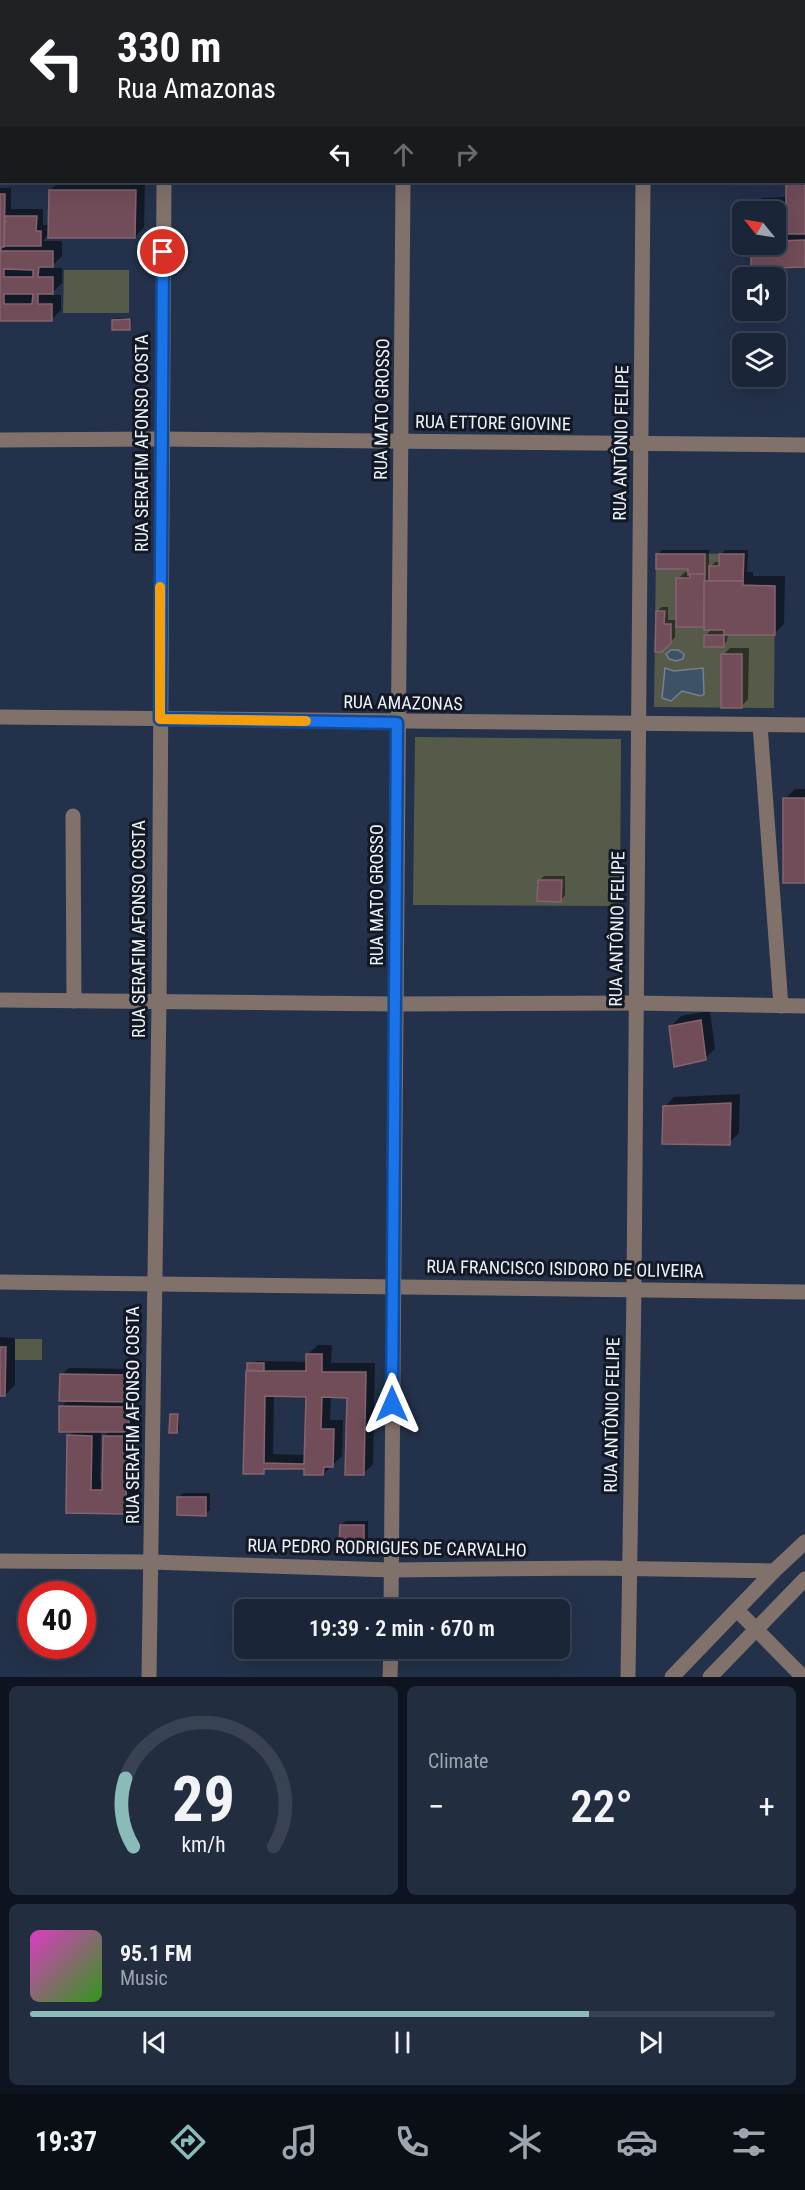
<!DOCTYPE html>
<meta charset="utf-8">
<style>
:root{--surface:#1a2538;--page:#232d40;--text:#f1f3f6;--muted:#9fa5ae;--line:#384253;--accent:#8bbbb9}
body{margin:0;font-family:"Roboto Condensed",sans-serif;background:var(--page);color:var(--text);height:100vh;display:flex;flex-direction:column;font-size:22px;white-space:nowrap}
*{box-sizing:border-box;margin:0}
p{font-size:20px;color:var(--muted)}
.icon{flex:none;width:33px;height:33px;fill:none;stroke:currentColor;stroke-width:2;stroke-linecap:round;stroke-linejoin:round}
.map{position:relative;height:1677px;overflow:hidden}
.drawer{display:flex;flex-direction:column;gap:9px;padding:9px;background:#0e141f;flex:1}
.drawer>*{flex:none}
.guide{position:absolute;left:0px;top:0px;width:806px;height:183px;box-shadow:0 6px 24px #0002,0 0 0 2px var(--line);background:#202124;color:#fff;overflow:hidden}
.needle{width:39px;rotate:300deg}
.controls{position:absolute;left:732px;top:201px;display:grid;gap:12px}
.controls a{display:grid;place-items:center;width:54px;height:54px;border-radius:9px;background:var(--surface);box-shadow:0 6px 24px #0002,0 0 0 2px var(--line);font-size:30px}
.speed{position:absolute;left:18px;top:1581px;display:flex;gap:12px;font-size:30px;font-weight:700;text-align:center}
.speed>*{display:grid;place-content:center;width:78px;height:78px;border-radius:50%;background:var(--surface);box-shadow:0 6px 24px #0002,0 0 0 2px var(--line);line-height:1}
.speed .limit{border:9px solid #d22;background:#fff;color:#111}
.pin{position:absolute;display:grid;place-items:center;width:51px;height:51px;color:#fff;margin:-26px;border:3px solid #fff;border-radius:50%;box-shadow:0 2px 6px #0007}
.me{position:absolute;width:66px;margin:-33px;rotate:0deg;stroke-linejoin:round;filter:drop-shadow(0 0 4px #0008)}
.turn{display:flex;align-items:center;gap:21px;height:126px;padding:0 18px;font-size:27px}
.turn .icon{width:78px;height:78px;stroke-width:2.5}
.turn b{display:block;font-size:42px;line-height:51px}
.lanes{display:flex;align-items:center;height:57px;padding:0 18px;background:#0003;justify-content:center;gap:30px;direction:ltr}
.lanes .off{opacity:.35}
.big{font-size:45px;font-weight:600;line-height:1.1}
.drawer .widget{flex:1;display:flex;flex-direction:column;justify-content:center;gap:9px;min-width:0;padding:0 21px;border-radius:9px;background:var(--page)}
.drawer .dial{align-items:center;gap:0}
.dial svg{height:156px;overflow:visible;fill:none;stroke:var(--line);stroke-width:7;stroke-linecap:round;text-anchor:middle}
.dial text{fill:var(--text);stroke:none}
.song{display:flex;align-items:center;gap:18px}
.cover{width:72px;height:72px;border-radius:9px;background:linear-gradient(135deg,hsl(310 70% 55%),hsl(110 70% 35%))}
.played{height:6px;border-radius:3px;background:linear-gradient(90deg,var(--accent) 75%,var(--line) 75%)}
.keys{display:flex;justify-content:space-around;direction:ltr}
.heat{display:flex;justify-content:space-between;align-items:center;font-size:33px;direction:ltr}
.drawer .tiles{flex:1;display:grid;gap:9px;grid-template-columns:1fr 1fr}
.widget:last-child{grid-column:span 2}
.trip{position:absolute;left:234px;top:1599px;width:336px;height:60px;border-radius:9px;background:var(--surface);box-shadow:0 6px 24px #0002,0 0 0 2px var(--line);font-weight:600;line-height:60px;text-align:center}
.menu{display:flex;height:96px;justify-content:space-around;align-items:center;background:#0a0f16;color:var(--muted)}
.menu .icon{width:42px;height:42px}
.menu .active{color:var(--accent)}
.menu b{font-size:27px;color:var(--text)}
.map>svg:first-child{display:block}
.green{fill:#565b49}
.water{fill:#3d5266;stroke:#728293;stroke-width:1.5}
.shadow{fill:#0007;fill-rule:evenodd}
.building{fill:#704d58;stroke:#87636d;stroke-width:1.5;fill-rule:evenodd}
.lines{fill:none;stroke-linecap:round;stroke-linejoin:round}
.minor{stroke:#81716b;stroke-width:15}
.route-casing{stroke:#114b97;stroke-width:15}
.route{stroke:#1a73e8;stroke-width:10}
.slow{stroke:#f59e0b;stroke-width:10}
.labels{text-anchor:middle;stroke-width:6;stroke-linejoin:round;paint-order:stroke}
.street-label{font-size:18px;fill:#edf3fc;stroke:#131924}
</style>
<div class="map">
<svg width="805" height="1677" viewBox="0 0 805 1677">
<rect width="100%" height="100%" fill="#23314a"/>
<g class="green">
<polygon points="64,270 129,270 129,313 63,313"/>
<polygon points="656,553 744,554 744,585 775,586 774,708 654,707"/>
<polygon points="415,737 621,739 620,906 413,905"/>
<rect x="15" y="1339" width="27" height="21"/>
</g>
<g class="water">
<polygon points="671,650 678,650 684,654 683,659 676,661 669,659 666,654"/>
<polygon points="665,668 674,671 703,668 704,694 701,696 682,691 671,701 662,698"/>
</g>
<g class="shadow">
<rect x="663" y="0" width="25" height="2"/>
<rect x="804" y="2" width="1" height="41"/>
<polygon points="805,79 805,138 804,138 804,80"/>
<polygon points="804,172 805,266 785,266 785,283 776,292 776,212 752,212 752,207 762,198 785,197 785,231 788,231 788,182 804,182"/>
<polygon points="59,182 145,182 144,227 135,237 47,236 43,241 62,241 62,256 50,268 62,268 62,283 50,295 61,295 61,310 52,319 0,319 0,188 11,188 11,209 43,209 43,225 50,225 50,190"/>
<polygon points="116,318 132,318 131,327 130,329 114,320"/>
<polygon points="662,550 709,550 709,569 715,562 720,562 720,555 725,550 748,550 747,572 753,572 753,576 785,576 784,624 774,634 728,633 727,641 723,646 706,635 713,628 703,625 675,625 675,637 662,651 657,611 662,607 668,607 668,620 677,620 678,579 685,572 690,572 690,567 658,555"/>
<polygon points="730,648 749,648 748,699 741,707 723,655"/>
<polygon points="795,789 805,789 805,881 785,799"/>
<polygon points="544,876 565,876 565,895 561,900 539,881"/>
<polygon points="710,1011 715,1049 705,1058 671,1026 681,1016"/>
<polygon points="740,1094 739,1133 729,1143 665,1107 674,1097"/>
<polygon points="0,1337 15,1338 15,1385 5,1395 0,1395"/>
<path d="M318 1345H332L331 1363H375L373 1464 363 1474 348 1396H331L330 1420H343L342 1456 323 1474 306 1468 268 1467 263 1472 247 1371 249 1364 257 1361 308 1362V1354ZM274 1395H307L306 1455 273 1454Z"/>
<path d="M69 1368 136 1369V1393L129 1400H136L135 1424 132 1427H136L135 1503 125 1513 68 1512 69 1436 75 1430 61 1407 68 1400 61 1375ZM101 1431H110L104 1437 103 1481H100Z"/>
<polygon points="173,1413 179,1413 179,1429 177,1431 171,1415"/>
<polygon points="183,1493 210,1493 210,1510 205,1514 179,1497"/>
<polygon points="346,1521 368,1521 368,1539 363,1543 341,1525"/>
</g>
<g class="building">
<polygon points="805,10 805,116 804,116"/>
<polygon points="805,181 805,234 786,234 786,182"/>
<polygon points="49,190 136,190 135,238 48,238"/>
<polygon points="0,194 5,194 4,247 1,247 1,250 0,250"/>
<polygon points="775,206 775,212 750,212 750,207"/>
<polygon points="5,216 37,216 36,231 41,231 41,246 4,246"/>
<polygon points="776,227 776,241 805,240 805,267 776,268 776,294 776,278 751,278 751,244 776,244"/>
<path d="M0 251H53V267H39L38 277H53V294H38V304H52V321H0ZM4 269 33 270V277H4ZM4 294H33L32 304H4Z"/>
<polygon points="130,319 130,330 112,330 112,320"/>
<polygon points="656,554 705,554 705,574 688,575 688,569 656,569"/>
<polygon points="719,554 744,554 743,581 709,581 709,566 719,566"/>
<polygon points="690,574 705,574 704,627 676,627 676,578 690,578"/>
<polygon points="704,581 743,581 743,585 775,586 775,635 724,635 724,630 704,630"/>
<polygon points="656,611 665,611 664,624 671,624 671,643 662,652 655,652"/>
<rect x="704" y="635" width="20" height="12"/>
<rect x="721" y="654" width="21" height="54"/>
<rect x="783" y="798" width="22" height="85"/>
<polygon points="538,880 562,880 561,902 537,901"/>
<polygon points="701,1020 706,1060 674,1067 669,1026"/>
<polygon points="731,1103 730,1145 662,1144 663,1106"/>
<polygon points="0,1347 6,1347 5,1396 0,1396"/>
<path d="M306 1354H322V1372H366L364 1475H345L347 1398 322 1397 321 1429H334L333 1467H324L323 1475H304V1469H264V1474H243L246 1371H306ZM265 1396 306 1397 304 1464 264 1463Z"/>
<polygon points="247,1363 264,1363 264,1371 247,1370"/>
<polygon points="60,1374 129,1375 129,1402 59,1401"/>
<polygon points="59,1406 129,1407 129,1432 59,1432"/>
<polygon points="170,1414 178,1414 177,1433 169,1433"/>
<polygon points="67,1435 92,1436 91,1490 102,1490 103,1436 127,1436 126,1514 66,1513"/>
<polygon points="177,1497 206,1497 206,1516 177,1515"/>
<polygon points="340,1525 364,1525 364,1545 339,1545"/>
</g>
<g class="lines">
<g class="minor">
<polyline points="165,2 165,0"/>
<polyline points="404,2 404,0"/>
<polyline points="644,2 644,0"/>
<polyline points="0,155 2,155"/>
<polyline points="804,163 805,163"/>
<polyline points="0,440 161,439 805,445"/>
<polyline points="0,717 805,725"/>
<polyline points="760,725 781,1006"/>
<polyline points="73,816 74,1001"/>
<polyline points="0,1000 395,1004 635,1003 805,1006"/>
<polyline points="0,1282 805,1292"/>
<polyline points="0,1561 151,1562 391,1570 598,1568 774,1571"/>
<polyline points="391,1610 403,182"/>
<polyline points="737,1610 803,1677"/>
<polyline points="149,1677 159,1003 164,182"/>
<polyline points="390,1677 391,1648"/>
<polyline points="628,1677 634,1289 643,182"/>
<polyline points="672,1677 774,1571 805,1542"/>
<polyline points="710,1677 805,1579"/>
</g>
</g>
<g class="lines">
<g class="route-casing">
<polyline id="route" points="163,252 160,719 397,723 392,1404"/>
</g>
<use href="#route" class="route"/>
<polyline class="slow" points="160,587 160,719 306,721"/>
</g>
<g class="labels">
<g class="street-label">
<text transform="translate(382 409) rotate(-89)" y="6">RUA MATO GROSSO</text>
<text transform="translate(493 423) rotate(1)" y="6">RUA ETTORE GIOVINE</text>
<text transform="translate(142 443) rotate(-90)" y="6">RUA SERAFIM AFONSO COSTA</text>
<text transform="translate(621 443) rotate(-89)" y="6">RUA ANTÔNIO FELIPE</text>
<text transform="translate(403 703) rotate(1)" y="6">RUA AMAZONAS</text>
<text transform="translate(377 895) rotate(-90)" y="6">RUA MATO GROSSO</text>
<text transform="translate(139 929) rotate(-90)" y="6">RUA SERAFIM AFONSO COSTA</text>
<text transform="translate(617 929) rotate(-89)" y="6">RUA ANTÔNIO FELIPE</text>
<text transform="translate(565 1269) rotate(1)" y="6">RUA FRANCISCO ISIDORO DE OLIVEIRA</text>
<text transform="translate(133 1415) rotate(-90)" y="6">RUA SERAFIM AFONSO COSTA</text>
<text transform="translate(612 1415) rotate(-89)" y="6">RUA ANTÔNIO FELIPE</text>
<text transform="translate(387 1548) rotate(1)" y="6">RUA PEDRO RODRIGUES DE CARVALHO</text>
</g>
</g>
</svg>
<div class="controls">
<a><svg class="needle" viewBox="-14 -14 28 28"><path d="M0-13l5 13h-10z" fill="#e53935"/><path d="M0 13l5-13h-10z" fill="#9fa5ae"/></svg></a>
<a><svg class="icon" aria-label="sound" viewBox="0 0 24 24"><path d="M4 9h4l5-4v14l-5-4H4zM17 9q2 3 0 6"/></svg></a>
<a><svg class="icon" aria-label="layers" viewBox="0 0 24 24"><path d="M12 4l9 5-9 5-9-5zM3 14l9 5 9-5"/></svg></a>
</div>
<div class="speed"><div class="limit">40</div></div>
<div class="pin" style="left:163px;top:252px;background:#d93025"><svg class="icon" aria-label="arrive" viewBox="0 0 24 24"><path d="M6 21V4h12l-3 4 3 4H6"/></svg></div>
<svg class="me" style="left:392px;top:1404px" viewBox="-20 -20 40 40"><path d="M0-17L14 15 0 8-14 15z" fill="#1a73e8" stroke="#fff" stroke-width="4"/></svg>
<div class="trip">19:39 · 2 min · 670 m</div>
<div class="guide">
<div class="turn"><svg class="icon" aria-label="left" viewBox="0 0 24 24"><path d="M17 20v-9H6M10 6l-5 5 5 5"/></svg><div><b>330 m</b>Rua Amazonas</div></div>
<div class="lanes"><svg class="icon" aria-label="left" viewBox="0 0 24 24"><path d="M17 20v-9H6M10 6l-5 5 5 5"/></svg><svg class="icon off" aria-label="ahead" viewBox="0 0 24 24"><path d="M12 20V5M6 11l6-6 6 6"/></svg><svg class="icon off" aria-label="right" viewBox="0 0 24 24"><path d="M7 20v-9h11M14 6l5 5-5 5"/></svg></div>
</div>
</div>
<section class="drawer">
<div class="tiles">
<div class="widget dial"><svg viewBox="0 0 100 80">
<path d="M14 69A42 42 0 1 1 86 69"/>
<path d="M14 69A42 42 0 0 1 10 34" stroke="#8bbbb9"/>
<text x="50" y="56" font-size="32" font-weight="700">29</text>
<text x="50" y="72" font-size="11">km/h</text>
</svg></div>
<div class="widget"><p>Climate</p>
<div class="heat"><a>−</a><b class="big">22°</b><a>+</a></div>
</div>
<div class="widget">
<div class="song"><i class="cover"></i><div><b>95.1 FM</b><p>Music</p></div></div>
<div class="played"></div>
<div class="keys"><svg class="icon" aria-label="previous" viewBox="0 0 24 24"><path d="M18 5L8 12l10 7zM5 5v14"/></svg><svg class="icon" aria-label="pause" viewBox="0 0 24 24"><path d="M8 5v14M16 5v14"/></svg><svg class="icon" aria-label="next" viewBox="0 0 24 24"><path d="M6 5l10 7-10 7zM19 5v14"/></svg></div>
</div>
</div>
</section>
<nav class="menu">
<b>19:37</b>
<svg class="icon active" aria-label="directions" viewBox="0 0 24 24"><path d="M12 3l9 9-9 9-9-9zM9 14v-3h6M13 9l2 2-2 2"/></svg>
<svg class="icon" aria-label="music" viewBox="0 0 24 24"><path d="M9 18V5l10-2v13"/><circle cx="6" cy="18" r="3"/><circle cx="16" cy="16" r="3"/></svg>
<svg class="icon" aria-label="phone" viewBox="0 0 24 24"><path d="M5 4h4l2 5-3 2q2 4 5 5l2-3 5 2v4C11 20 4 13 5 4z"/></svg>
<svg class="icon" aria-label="climate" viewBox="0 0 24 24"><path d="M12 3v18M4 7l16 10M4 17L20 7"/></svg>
<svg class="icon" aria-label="car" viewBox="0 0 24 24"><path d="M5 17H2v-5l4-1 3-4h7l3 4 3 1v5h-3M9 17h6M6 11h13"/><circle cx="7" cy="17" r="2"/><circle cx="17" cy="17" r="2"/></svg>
<svg class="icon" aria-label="filters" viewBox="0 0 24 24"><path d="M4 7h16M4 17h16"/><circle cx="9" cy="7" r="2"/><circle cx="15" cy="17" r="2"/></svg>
</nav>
